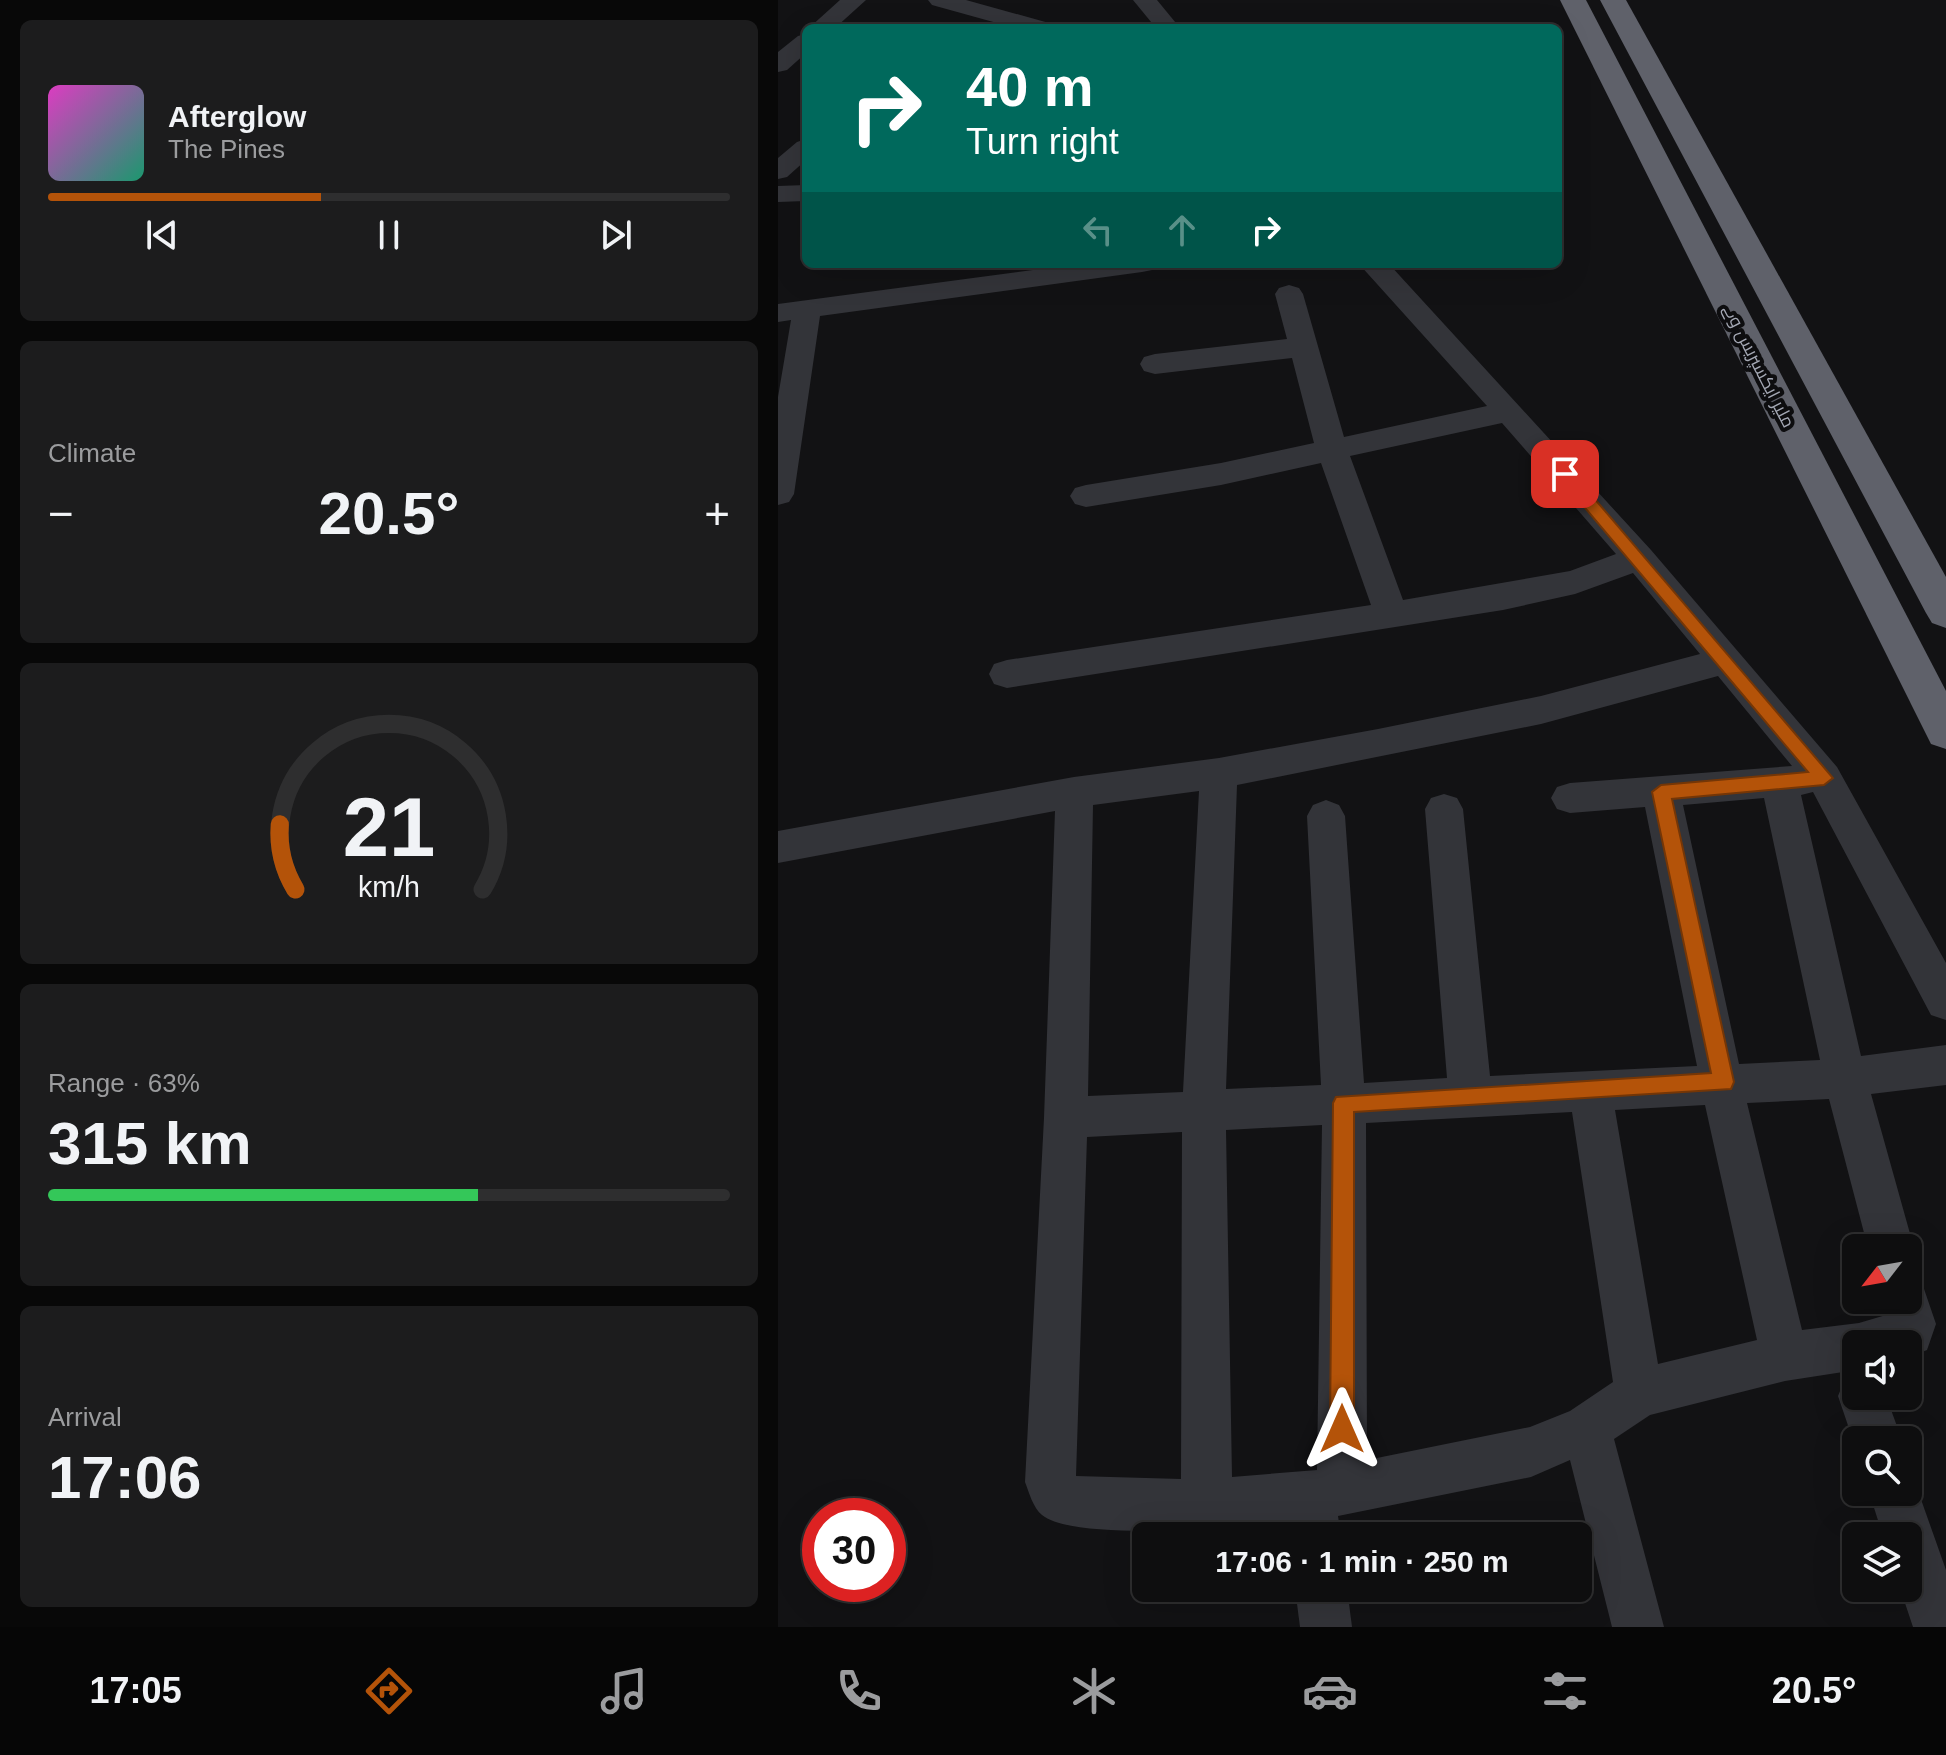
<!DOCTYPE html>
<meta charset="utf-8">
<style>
:root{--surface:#0e0e0f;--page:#1c1c1d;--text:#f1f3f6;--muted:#9b9c9e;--line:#2e2e2f;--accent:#b45309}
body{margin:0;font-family:Arial,Cairo,sans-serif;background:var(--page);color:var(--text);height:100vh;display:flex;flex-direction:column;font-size:30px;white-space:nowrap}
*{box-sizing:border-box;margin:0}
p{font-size:26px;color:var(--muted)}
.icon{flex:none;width:44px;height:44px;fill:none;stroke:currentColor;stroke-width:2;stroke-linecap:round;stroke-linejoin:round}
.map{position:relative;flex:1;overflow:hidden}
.sheet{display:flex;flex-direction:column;gap:20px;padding:20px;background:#080808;width:778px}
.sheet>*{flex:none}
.top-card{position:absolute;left:24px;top:24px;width:760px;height:244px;border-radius:12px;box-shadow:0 8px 32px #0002,0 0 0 2px var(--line);background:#00695c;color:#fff;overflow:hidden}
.needle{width:52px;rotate:239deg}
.controls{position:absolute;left:1064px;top:1234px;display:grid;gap:16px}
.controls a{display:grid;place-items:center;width:80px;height:80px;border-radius:12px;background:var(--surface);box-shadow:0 8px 32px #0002,0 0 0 2px var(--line);font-size:40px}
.speed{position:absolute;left:24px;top:1498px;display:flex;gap:16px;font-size:40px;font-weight:700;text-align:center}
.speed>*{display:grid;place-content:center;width:104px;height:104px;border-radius:50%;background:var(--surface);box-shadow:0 8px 32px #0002,0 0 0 2px var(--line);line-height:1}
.speed .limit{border:12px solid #d22;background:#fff;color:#111}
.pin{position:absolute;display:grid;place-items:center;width:68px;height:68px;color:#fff;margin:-34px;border-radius:16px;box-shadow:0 4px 12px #0006}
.me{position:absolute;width:88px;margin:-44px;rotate:0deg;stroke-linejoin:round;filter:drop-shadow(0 0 6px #0008)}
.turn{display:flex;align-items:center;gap:28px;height:168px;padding:0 32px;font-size:36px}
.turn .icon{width:104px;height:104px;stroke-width:2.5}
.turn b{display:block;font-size:56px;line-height:68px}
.lanes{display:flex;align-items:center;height:76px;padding:0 32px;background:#0003;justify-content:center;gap:40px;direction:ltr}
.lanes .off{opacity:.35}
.big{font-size:60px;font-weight:600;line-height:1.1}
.sheet .widget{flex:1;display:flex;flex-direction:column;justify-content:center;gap:12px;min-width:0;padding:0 28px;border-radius:12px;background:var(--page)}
.sheet .dial{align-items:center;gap:0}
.dial svg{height:208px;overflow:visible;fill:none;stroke:var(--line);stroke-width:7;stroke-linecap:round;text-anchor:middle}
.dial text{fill:var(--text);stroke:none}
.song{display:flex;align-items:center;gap:24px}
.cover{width:96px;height:96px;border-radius:12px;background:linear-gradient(135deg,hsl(310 70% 55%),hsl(160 70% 35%))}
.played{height:8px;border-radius:4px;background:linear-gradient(90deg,var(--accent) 40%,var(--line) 40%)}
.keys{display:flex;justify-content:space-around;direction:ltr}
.heat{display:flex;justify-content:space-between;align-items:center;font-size:44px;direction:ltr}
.charge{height:12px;border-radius:6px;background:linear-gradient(90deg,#34c759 63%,var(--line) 0)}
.trip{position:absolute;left:354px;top:1522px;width:460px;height:80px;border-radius:12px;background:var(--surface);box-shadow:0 8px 32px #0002,0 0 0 2px var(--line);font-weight:600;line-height:80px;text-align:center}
.menu{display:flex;height:128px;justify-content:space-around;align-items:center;background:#060606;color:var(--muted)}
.menu .icon{width:56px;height:56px}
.menu .selected{color:var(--accent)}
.menu b{font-size:36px;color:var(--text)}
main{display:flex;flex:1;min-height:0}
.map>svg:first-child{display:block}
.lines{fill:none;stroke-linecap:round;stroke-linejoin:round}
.minor{fill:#333439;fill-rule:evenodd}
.motorway{fill:#5f616a;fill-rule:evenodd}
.route{fill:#b45309;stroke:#753606;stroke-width:2}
.labels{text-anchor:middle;stroke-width:8;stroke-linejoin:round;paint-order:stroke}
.far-street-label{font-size:18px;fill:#a4a8b4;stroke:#0d0d0f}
</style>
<main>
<section class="sheet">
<div class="widget">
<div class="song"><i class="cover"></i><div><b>Afterglow</b><p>The Pines</p></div></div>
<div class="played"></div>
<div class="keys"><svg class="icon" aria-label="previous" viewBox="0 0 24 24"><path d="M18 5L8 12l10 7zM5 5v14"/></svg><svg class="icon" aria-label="pause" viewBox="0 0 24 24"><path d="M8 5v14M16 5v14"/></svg><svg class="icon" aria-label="next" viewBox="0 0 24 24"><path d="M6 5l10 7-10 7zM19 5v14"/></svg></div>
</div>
<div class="widget"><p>Climate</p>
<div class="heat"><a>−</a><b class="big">20.5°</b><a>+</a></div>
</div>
<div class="widget dial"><svg viewBox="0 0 100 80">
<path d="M14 69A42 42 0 1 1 86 69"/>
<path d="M14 69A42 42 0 0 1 8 44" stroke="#b45309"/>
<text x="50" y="56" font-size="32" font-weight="700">21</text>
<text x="50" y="72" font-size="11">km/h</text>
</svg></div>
<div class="widget"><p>Range · 63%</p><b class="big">315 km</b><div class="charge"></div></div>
<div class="widget"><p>Arrival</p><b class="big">17:06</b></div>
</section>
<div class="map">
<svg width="1168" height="1627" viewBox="0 0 1168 1627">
<rect width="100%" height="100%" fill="#121214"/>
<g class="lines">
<g class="minor">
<polygon points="62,0 88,0 57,28 31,28"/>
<polygon points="150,0 188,0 271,23 275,28 237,28 154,5"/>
<polygon points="355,0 379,0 402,28 378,28"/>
<polygon points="28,34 28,53 9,70 0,72 0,52 20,36"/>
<polygon points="28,139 28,160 9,177 0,179 0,158 19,142"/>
<polygon points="28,185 28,201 0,202 0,186"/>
<polygon points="300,264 378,264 374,270 364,272 42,316 16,494 11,502 0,505 0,397 13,320 0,322 0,304"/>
<path d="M581 264H611L873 550 1059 767 1168 963V1020L1153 1015 1035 792 1023 795 1083 1056 1168 1045V1085L1093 1094 1136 1248 1130 1262V1248H1090L1051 1099 969 1103 1024 1330 1081 1323 1108 1315 1104 1300H1130V1278L1144 1283 1158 1324 1149 1350 1132 1357 1130 1344H1078V1370L1007 1381 872 1415 836 1439 886 1627H834L792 1460 753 1477 560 1516 563 1536H511L510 1524C463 1527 297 1542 264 1515 255 1508 251 1492 247 1482L266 1118 277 811 0 863V831L296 777 441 758 600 729 763 696 922 654 855 573 797 594 725 610 229 688 216 684 211 674 216 664 229 660 593 605 543 463 443 485 308 507 297 504 292 496 297 488 308 485 443 463 536 443 514 358 377 374 366 371 362 364 366 357 377 354 509 339 497 294 501 288 511 285 521 288 525 294 566 437 709 406ZM724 423 838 554 792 571 625 600 572 456ZM940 676 1014 766 792 783 779 787 773 798 779 809 792 813 867 807 919 1066 712 1076 685 809 679 798 666 794 653 798 647 809 669 1078 586 1083 567 816 561 805 548 800 535 805 529 816 543 1085 448 1089 459 785 763 724ZM421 791 405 1092 310 1096 315 805ZM986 798 1042 1060 961 1064 905 805ZM927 1105 979 1340 880 1364 837 1110ZM794 1112 835 1382 792 1411 752 1427 589 1460 588 1123ZM544 1125 539 1470 454 1477 448 1130ZM404 1132 403 1479 298 1476 309 1137Z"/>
<polygon points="1078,1374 1078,1396 1108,1396 1124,1440 1078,1440 1078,1449 1060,1396 1067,1379"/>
<polygon points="1130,1473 1134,1474 1168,1570 1168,1627 1135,1627 1122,1588 1130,1588 1130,1536 1105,1536 1091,1492 1130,1492"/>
<polygon points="517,1588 569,1588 574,1627 522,1627"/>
</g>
<g class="motorway">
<polygon points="782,0 808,0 1168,691 1168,749 1153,744 1147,732"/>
<polygon points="822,0 848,0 1168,577 1168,628 1154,623 1148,613"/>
</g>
</g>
<polygon class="route" points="787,469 792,470 1055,778 1046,785 894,799 956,1082 953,1089 576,1112 576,1429 573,1438 564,1441 556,1438 552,1429 555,1103 558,1097 933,1073 874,792 883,785 1030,772 781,477 781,470"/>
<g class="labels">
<g class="far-street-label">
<text transform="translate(981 366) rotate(63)" y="6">ملیر ایکسپریس وے</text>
</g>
</g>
</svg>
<div class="controls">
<a><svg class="needle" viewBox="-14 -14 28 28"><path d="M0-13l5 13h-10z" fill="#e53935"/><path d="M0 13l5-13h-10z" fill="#9b9c9e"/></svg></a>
<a><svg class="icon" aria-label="sound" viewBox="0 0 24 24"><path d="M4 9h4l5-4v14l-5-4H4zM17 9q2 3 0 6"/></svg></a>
<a><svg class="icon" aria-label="search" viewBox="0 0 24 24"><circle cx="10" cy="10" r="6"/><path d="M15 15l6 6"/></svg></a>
<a><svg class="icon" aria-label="layers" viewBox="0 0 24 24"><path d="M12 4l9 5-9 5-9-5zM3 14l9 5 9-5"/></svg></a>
</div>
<div class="speed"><div class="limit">30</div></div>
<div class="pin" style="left:787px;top:474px;background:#d93025"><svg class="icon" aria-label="arrive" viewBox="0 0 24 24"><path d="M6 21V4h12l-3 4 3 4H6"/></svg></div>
<svg class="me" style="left:564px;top:1429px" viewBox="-20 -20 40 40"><path d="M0-17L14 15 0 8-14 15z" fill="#b45309" stroke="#fff" stroke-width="4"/></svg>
<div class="trip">17:06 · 1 min · 250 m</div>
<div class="top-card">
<div class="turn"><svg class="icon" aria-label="right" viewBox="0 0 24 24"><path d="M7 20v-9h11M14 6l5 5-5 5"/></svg><div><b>40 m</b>Turn right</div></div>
<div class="lanes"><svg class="icon off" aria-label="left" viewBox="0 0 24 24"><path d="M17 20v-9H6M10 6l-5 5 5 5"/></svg><svg class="icon off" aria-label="ahead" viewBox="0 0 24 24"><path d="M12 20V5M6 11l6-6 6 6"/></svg><svg class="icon" aria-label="right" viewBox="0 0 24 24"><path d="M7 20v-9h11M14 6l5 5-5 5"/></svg></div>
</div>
</div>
</main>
<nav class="menu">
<b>17:05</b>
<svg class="icon selected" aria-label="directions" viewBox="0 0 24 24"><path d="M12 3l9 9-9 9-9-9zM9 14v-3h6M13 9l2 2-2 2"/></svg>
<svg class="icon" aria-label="music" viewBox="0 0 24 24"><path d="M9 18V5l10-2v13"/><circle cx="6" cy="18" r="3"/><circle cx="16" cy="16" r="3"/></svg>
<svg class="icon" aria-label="phone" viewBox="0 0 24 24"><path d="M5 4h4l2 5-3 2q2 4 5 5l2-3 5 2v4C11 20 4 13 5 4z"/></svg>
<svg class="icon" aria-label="climate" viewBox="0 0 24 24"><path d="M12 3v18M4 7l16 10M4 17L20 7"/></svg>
<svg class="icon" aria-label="car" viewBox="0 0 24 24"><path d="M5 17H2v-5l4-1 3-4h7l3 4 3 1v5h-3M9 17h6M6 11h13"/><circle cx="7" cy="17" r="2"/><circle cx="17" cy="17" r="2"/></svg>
<svg class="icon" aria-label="filters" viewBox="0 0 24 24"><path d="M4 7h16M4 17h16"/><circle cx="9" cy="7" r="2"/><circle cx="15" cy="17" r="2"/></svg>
<b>20.5°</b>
</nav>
